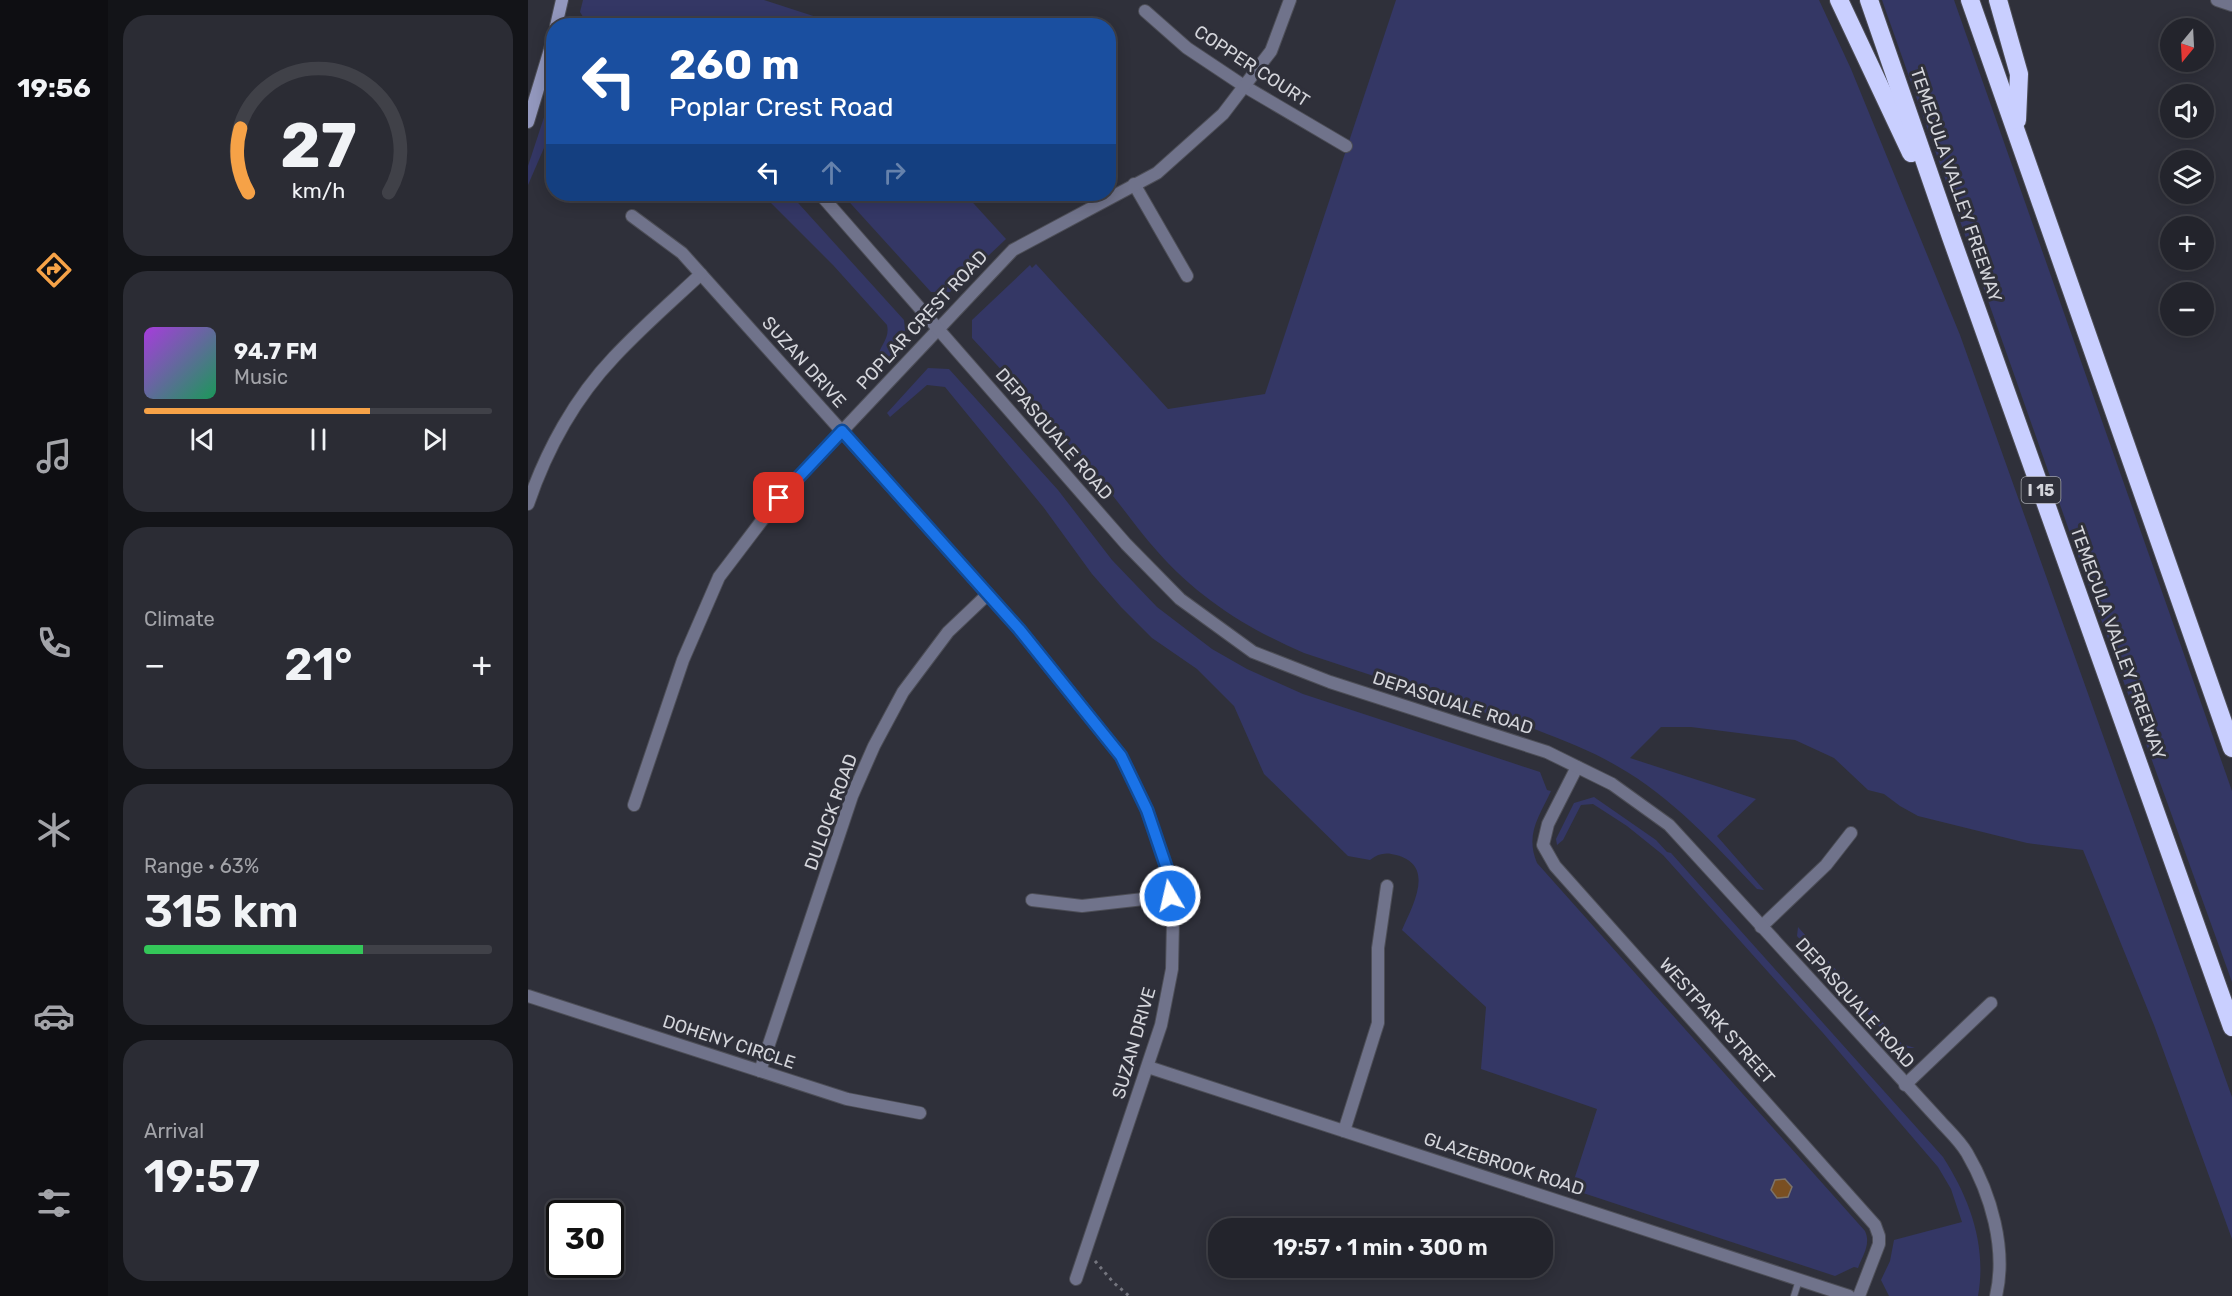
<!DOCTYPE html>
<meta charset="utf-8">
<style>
:root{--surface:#23242c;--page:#2b2c34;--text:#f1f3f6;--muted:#a3a4a9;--line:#404148;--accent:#f6a247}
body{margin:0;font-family:Rubik,sans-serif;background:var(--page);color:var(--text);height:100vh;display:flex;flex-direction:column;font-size:22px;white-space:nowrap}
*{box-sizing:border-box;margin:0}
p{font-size:20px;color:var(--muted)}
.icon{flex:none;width:33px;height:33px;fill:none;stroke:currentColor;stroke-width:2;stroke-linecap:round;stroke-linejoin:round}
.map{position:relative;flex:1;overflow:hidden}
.panel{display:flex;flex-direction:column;gap:15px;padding:15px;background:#131418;width:420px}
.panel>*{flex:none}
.banner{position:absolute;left:18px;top:18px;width:570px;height:183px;border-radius:24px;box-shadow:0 3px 15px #0003,0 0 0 2px var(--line);background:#1a4fa0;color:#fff;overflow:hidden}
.needle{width:39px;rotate:198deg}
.tools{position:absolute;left:1632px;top:18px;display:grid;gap:12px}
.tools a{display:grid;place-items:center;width:54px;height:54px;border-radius:50%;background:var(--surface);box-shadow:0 3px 15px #0003,0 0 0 2px var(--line);font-size:30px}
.speed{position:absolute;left:18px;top:1200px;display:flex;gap:12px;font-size:30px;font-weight:700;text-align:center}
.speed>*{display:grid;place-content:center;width:78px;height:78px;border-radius:50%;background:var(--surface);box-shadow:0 3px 15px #0003,0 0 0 2px var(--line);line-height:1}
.speed .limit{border:3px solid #111;border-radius:9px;background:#fff;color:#111}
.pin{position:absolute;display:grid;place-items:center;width:51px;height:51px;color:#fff;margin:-26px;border-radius:12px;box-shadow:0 3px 9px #0006}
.me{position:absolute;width:66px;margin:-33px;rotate:351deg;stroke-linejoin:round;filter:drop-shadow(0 0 4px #0008)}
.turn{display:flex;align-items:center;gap:21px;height:126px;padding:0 24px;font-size:27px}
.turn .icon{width:78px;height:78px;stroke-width:2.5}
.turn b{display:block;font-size:42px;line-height:51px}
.lanes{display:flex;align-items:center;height:57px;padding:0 24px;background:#0003;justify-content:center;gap:30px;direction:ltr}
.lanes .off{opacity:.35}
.big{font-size:45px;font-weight:600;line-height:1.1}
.panel .widget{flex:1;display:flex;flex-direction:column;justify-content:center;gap:9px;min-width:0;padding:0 21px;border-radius:24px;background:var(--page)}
.panel .dial{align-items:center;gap:0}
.dial svg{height:156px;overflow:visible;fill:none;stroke:var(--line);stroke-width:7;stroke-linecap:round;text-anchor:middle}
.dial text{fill:var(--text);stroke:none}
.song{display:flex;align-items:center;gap:18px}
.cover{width:72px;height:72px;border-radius:9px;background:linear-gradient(135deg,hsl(280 70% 55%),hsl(150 70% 35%))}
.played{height:6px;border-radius:3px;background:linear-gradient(90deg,var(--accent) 65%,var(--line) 65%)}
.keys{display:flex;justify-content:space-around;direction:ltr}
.heat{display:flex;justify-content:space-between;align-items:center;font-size:33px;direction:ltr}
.charge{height:9px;border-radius:4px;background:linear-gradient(90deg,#34c759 63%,var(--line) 0)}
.trip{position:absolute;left:680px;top:1218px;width:345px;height:60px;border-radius:24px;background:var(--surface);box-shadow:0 3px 15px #0003,0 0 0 2px var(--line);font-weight:600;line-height:60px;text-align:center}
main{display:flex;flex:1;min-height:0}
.dock{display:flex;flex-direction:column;width:108px;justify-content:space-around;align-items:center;background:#0e0e12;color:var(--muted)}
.dock .icon{width:42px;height:42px}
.dock .on{color:var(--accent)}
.dock b{font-size:27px;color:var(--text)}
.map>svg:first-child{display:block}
.green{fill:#343765}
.building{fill:#7a4f22;stroke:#7c736a;stroke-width:1.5}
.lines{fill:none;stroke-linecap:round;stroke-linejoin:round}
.service-casing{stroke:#4d4e57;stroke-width:8}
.minor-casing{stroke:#4d4e57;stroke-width:14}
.tertiary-casing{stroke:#4d4e57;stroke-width:14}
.secondary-casing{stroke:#4d4e57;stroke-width:14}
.motorway-casing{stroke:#4d4e57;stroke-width:20}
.path{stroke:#74757e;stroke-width:3;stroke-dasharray:3 4.5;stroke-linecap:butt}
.service{stroke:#70738b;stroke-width:6}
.minor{stroke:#70738b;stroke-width:12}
.tertiary{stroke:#70738b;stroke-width:12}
.secondary{stroke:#9398be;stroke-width:12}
.motorway{stroke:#c9cfff;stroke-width:18}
.route-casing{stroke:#114b97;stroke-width:15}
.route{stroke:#1a73e8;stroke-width:10}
.labels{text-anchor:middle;stroke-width:6;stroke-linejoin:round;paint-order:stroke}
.shield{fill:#2f303a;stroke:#a2a4ab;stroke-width:1.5}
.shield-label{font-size:16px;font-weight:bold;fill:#d4d5db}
.street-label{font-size:18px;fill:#d4d5db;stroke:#2f303a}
</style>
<main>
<nav class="dock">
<b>19:56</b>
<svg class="icon on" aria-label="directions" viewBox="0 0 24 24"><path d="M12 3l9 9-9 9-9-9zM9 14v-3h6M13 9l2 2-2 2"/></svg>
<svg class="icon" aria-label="music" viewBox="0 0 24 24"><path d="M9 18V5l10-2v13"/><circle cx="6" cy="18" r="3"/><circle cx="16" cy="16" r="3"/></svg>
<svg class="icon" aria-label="phone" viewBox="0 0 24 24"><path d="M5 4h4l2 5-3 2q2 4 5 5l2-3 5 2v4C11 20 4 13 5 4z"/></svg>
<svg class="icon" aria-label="climate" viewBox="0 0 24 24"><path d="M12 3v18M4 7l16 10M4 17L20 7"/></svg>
<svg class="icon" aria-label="car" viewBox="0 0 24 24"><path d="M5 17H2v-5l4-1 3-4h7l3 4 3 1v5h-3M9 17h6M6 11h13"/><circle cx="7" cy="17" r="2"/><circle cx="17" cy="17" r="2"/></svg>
<svg class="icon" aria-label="filters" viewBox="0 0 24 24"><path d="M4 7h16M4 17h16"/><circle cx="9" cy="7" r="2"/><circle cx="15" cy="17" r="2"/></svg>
</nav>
<section class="panel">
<div class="widget dial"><svg viewBox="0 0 100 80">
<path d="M14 69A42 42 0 1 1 86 69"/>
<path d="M14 69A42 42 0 0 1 10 36" stroke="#f6a247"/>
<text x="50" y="56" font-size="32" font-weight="700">27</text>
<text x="50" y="72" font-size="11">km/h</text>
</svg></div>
<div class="widget">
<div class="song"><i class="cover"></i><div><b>94.7 FM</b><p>Music</p></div></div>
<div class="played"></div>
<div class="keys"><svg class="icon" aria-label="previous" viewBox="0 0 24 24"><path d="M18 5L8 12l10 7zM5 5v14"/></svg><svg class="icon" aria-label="pause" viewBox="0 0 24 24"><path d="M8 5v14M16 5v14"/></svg><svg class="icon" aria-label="next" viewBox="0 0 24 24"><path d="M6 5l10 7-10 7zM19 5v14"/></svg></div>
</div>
<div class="widget"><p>Climate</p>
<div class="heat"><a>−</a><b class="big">21°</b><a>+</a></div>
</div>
<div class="widget"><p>Range · 63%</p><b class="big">315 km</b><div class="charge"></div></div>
<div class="widget"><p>Arrival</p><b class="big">19:57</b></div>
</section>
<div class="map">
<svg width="1704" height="1296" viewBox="0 0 1704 1296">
<rect width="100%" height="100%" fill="#2f303a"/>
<g class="green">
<polygon points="55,0 236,0 313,25 60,25 52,12"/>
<path d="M868 0H1291L1323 69 1432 335 1704 1097V1239L1626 1025 1555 850 1499 843 1390 816 1372 806 1356 794 1340 790 1306 758 1267 740 1163 727H1133L1102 758 1228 799 1189 836 1236 890 1229 889C1186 844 1144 797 1089 766 1064 751 1037 741 1009 730L776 653C720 629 670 598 629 551 611 531 595 508 578 487 535 436 489 387 444 338V320L502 265 504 268 508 264 640 409 737 394Z"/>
<polygon points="1354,0 1426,0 1704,791 1704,982 1548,550"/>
<polygon points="25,90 25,127 0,185 0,166"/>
<path d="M234 194H262L376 320 378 339 332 387 330 385 352 363C346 348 363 342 359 325L305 265Z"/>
<polygon points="314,194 437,194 478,239 422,292 403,292"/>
<path d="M400 368 421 369 530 490 584 560 629 607 684 649 719 669 775 694 1012 772 1019 790 1023 791C1011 817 997 834 1009 863L1337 1231C1343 1244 1335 1255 1330 1268L1326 1267 1307 1276 1043 1189 1069 1109 953 1069 958 1007 874 930C885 905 908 865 868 855 859 852 850 853 842 860L820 856 736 774 706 706 669 669 624 638 593 607 564 574 516 508 417 387 399 385 362 417 359 413Z"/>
<path d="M1066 797 1128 840 1139 852 1143 853 1415 1157C1442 1199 1459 1246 1450 1296H1361L1353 1280 1362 1261 1366 1240 1434 1222 1423 1189 1410 1167 1295 1033 1135 855 1099 826 1065 804 1053 805 1035 840 1029 845 1028 839 1046 803Z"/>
<polygon points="1270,927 1374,1044 1387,1048 1371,1048 1269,936"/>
</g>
<polygon class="building" points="1257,1179 1264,1187 1260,1197 1249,1198 1243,1190 1247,1180"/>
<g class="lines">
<g class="service-casing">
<polyline id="service" points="1266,1296 1271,1280"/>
</g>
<g class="minor-casing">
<g id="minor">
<polyline points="1689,0 1704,5"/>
<polyline points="617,11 659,48 716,86 818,146"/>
<polyline points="606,184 659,276"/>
<polyline points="104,216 154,253 491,629 593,756 619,810 639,869 645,920 644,969 633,1025 548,1279"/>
<path d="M0 504C18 451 47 398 86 357 113 328 144 301 173 274"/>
<polyline points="1049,767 1020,824 1015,845 1027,866 1347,1225 1351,1236 1351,1244 1331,1296"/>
<polyline points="106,805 155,660 191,577 251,498 485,250 629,173 695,114 743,51 762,0"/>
<polyline points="504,900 554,906 642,896"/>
<polyline points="1233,927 1298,865 1323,833"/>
<polyline points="0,996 319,1099 392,1113"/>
<polyline points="620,1067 1321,1296"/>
<polyline points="232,1071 324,796 346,746 375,692 420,632 460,594"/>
<polyline points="1377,1085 1463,1003"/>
<polyline points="816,1131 850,1023 850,948 859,886"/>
</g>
</g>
<g class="tertiary-casing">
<path id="tertiary" d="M292 194 598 544 652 599 725 652 802 682 1019 752 1084 784 1141 825 1412 1121C1421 1131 1432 1141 1439 1153 1463 1194 1479 1249 1468 1296"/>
</g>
<g class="secondary-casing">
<g id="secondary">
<polyline points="28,26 34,0"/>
<polyline points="0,122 26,36"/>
</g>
</g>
<g class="motorway-casing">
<g id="motorway">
<polyline points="1311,0 1383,153"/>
<polyline points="1341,0 1423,237 1704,1027"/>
<polyline points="1442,0 1704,748"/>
<polyline points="1470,0 1491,74 1489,120"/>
</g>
</g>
<polyline class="path" points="567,1261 585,1282 601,1296"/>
<use href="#service" class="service"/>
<use href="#minor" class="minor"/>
<use href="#tertiary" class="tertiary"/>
<use href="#secondary" class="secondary"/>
<use href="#motorway" class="motorway"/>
</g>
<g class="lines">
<g class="route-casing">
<polyline id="route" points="251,498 314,431 491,629 593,756 619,810 639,869 642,896"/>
</g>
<use href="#route" class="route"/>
</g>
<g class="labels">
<rect class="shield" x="1493.5" y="477" width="39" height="26" rx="4.5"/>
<g class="shield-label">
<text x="1513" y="496">I 15</text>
</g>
<g class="street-label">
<text transform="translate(724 66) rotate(33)" y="6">COPPER COURT</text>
<text transform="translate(1428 185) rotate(71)" y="6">TEMECULA VALLEY FREEWAY</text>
<text transform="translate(394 320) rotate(-47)" y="6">POPLAR CREST ROAD</text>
<text transform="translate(276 362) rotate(48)" y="6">SUZAN DRIVE</text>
<text transform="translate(526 434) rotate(49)" y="6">DEPASQUALE ROAD</text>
<text transform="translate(1590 643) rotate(70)" y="6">TEMECULA VALLEY FREEWAY</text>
<text transform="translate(925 703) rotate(18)" y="6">DEPASQUALE ROAD</text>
<text transform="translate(303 812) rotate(-70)" y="6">DULOCK ROAD</text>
<text transform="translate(1327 1003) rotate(48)" y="6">DEPASQUALE ROAD</text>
<text transform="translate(1189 1021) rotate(48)" y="6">WESTPARK STREET</text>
<text transform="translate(201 1042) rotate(18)" y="6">DOHENY CIRCLE</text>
<text transform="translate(606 1043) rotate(-74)" y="6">SUZAN DRIVE</text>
<text transform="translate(976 1164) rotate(18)" y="6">GLAZEBROOK ROAD</text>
</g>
</g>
</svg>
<div class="tools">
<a><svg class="needle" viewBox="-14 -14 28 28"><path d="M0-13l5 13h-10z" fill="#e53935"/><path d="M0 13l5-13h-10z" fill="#a3a4a9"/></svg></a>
<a><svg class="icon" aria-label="sound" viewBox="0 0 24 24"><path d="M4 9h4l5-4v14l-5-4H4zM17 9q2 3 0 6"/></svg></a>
<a><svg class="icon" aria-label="layers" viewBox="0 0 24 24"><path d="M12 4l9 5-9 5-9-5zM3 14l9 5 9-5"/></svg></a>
<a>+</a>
<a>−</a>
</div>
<div class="speed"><div class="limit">30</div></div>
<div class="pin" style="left:251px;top:498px;background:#d93025"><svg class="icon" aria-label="arrive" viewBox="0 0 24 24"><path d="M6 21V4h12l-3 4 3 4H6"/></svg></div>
<svg class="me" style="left:642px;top:896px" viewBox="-20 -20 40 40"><circle r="17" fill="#1a73e8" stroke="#fff" stroke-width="3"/><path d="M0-11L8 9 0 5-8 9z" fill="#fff"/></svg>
<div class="trip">19:57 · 1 min · 300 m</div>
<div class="banner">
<div class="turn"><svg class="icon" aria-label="left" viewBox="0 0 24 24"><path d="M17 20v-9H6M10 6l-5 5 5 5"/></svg><div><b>260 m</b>Poplar Crest Road</div></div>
<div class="lanes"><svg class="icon" aria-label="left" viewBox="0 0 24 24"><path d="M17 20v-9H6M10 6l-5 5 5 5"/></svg><svg class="icon off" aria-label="ahead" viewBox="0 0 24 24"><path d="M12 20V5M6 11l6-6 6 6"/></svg><svg class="icon off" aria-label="right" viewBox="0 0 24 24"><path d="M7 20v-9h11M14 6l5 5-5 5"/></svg></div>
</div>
</div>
</main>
